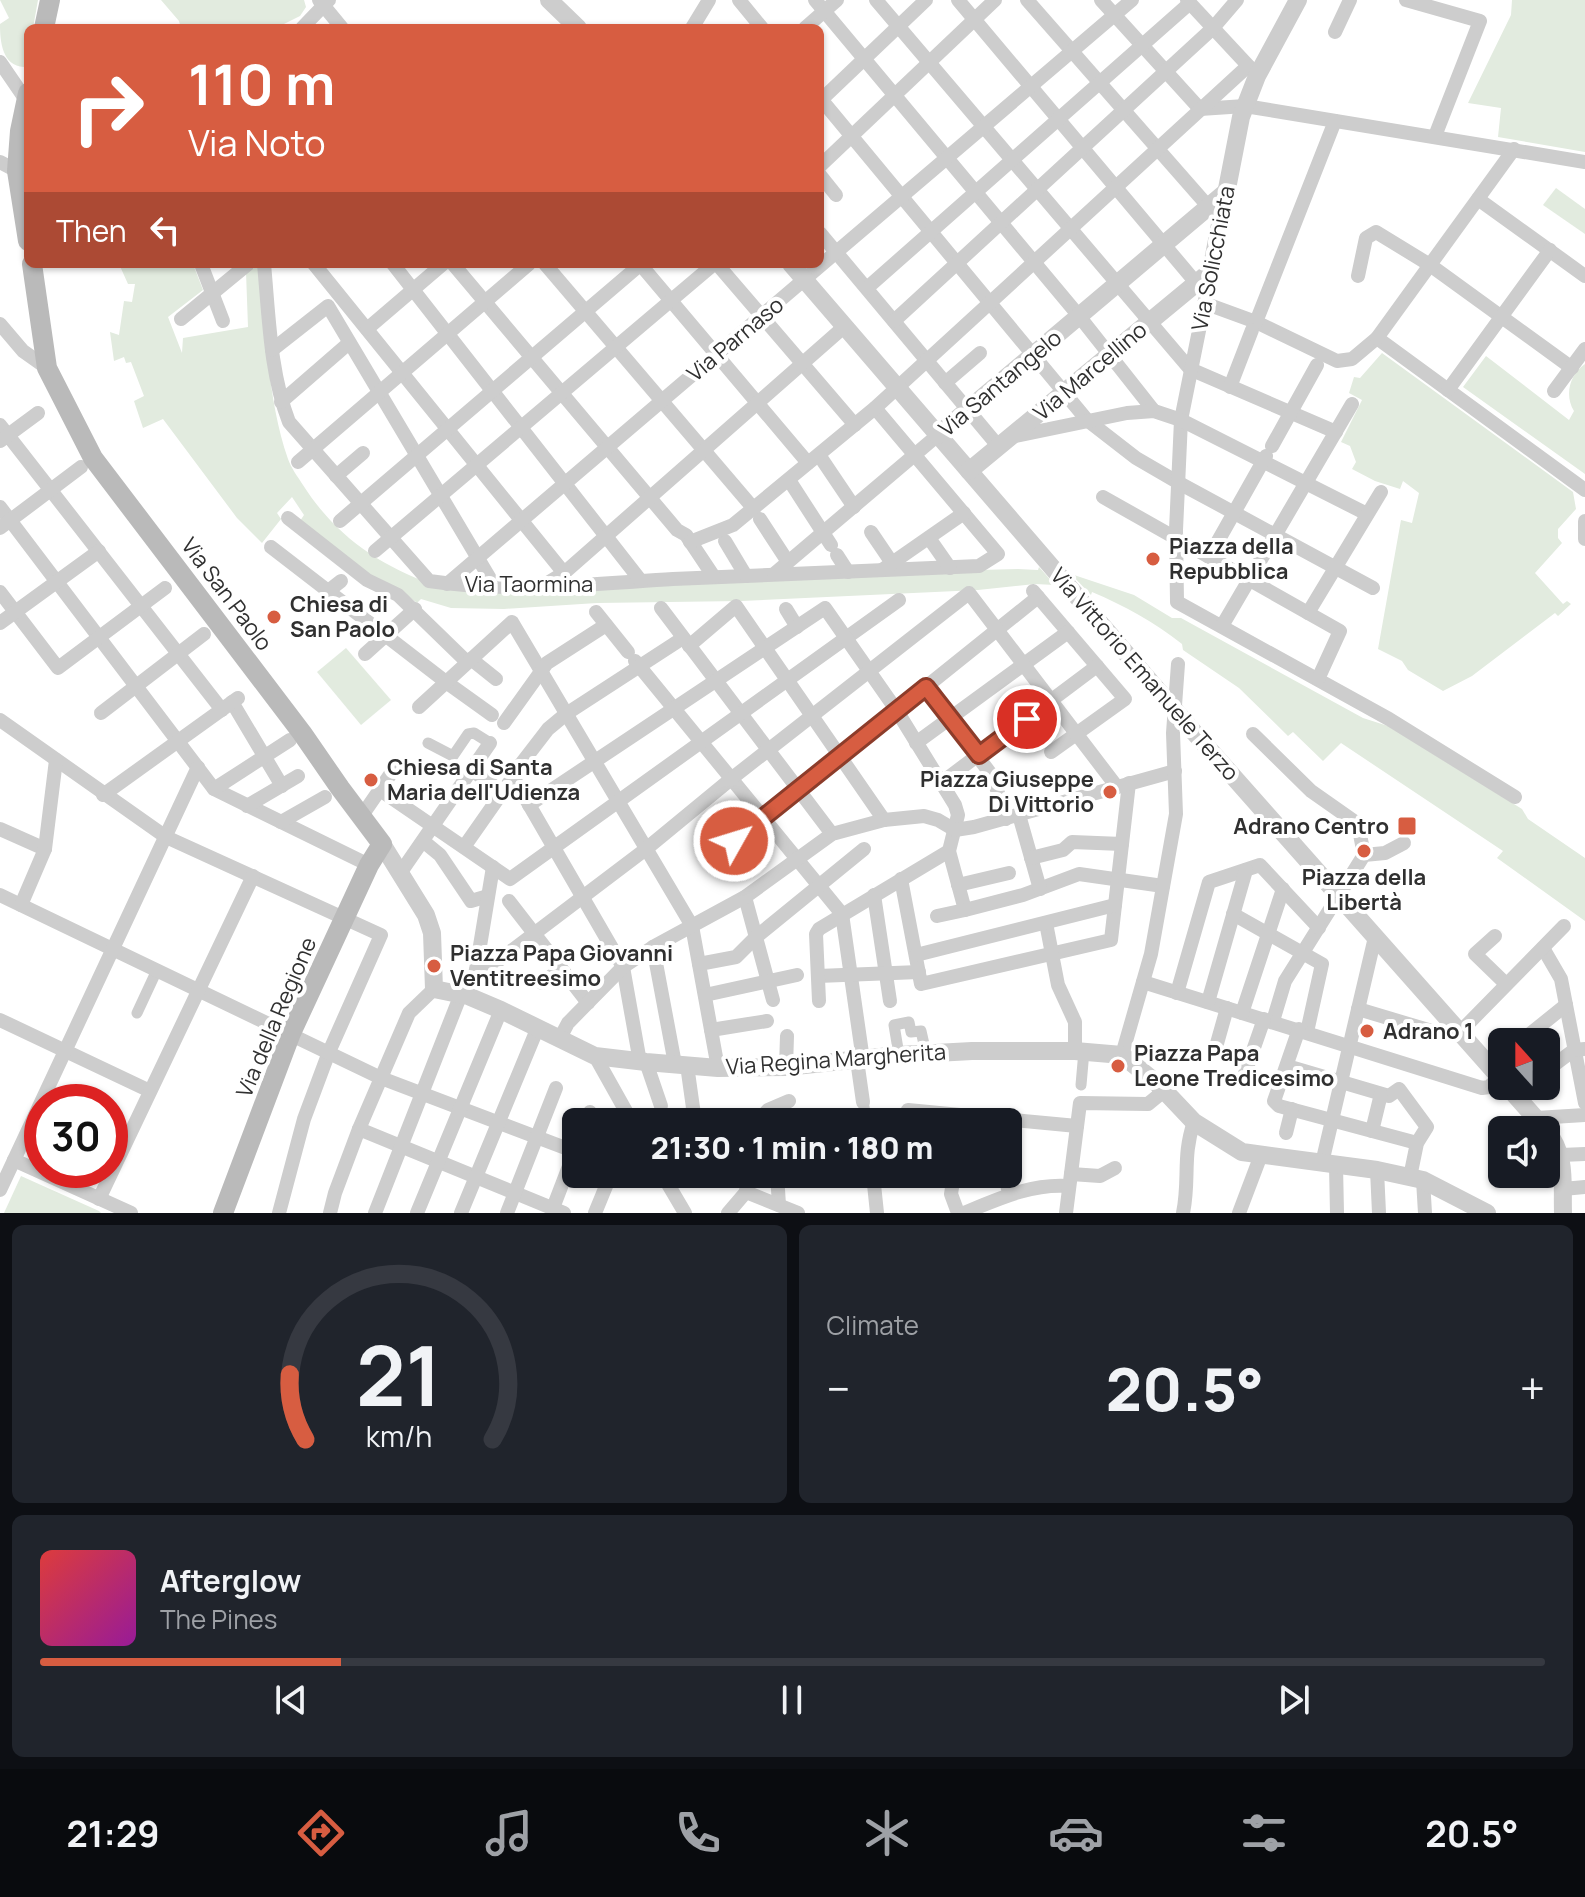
<!DOCTYPE html>
<meta charset="utf-8">
<style>
:root{--surface:#171b24;--page:#20242c;--text:#f1f3f6;--muted:#9ea1a6;--line:#363941;--accent:#d75d41}
body{margin:0;font-family:Manrope,sans-serif;background:var(--page);color:var(--text);height:100vh;display:flex;flex-direction:column;font-size:30px;white-space:nowrap}
*{box-sizing:border-box;margin:0}
p{font-size:26px;color:var(--muted)}
.icon{flex:none;width:44px;height:44px;fill:none;stroke:currentColor;stroke-width:2;stroke-linecap:round;stroke-linejoin:round}
.map{position:relative;height:1213px;overflow:hidden}
.sheet{display:flex;flex-direction:column;gap:12px;padding:12px;background:#0d0f14;flex:1}
.sheet>*{flex:none}
.banner{position:absolute;left:24px;top:24px;width:800px;height:244px;border-radius:12px;box-shadow:0 2px 6px #0004;background:#d75d41;color:#fff;overflow:hidden}
.needle{width:52px;rotate:339deg}
.controls{position:absolute;left:1488px;top:1028px;display:grid;gap:16px}
.controls a{display:grid;place-items:center;width:72px;height:72px;border-radius:12px;background:var(--surface);box-shadow:0 2px 6px #0004;font-size:40px}
.speed{position:absolute;left:24px;top:1084px;display:flex;gap:16px;font-size:40px;font-weight:700;text-align:center}
.speed>*{display:grid;place-content:center;width:104px;height:104px;border-radius:50%;background:var(--surface);box-shadow:0 2px 6px #0004;line-height:1}
.speed .limit{border:12px solid #d22;background:#fff;color:#111}
.pin{position:absolute;display:grid;place-items:center;width:68px;height:68px;color:#fff;margin:-34px;border:4px solid #fff;border-radius:50%;box-shadow:0 2px 8px #0007}
.me{position:absolute;width:88px;margin:-44px;rotate:51deg;stroke-linejoin:round;filter:drop-shadow(0 0 6px #0008)}
.turn{display:flex;align-items:center;gap:28px;height:168px;padding:0 32px;font-size:36px}
.turn .icon{width:104px;height:104px;stroke-width:2.5}
.turn b{display:block;font-size:56px;line-height:68px}
.then{display:flex;align-items:center;height:76px;padding:0 32px;background:#0003;gap:16px;font-size:30px}
.big{font-size:60px;font-weight:800;line-height:1.1}
.sheet .tile{flex:1;display:flex;flex-direction:column;justify-content:center;gap:12px;min-width:0;padding:0 28px;border-radius:12px;background:var(--page)}
.sheet .dial{align-items:center;gap:0}
.dial svg{height:208px;overflow:visible;fill:none;stroke:var(--line);stroke-width:7;stroke-linecap:round;text-anchor:middle}
.dial text{fill:var(--text);stroke:none}
.song{display:flex;align-items:center;gap:24px}
.cover{width:96px;height:96px;border-radius:12px;background:linear-gradient(135deg,hsl(0 70% 55%),hsl(300 70% 35%))}
.played{height:8px;border-radius:4px;background:linear-gradient(90deg,var(--accent) 20%,var(--line) 20%)}
.keys{display:flex;justify-content:space-around;direction:ltr}
.heat{display:flex;justify-content:space-between;align-items:center;font-size:44px;direction:ltr}
.sheet .tiles{flex:1;display:grid;gap:12px;grid-template-columns:1fr 1fr}
.tile:last-child{grid-column:span 2}
.trip{position:absolute;left:562px;top:1108px;width:460px;height:80px;border-radius:12px;background:var(--surface);box-shadow:0 2px 6px #0004;font-weight:800;line-height:80px;text-align:center}
.dock{display:flex;height:128px;justify-content:space-around;align-items:center;background:#090b0e;color:var(--muted)}
.dock .icon{width:56px;height:56px}
.dock .current{color:var(--accent)}
.dock b{font-size:36px;color:var(--text)}
.map>svg:first-child{display:block}
.green{fill:#e2ebdf}
.lines{fill:none;stroke-linecap:round;stroke-linejoin:round}
.pedestrian{stroke:#cdcdcd;stroke-width:11}
.minor{stroke:#cdcdcd;stroke-width:14}
.tertiary{stroke:#cdcdcd;stroke-width:18}
.secondary{stroke:#bababa;stroke-width:20}
.route-casing{stroke:#8c3c2a;stroke-width:20}
.route{stroke:#d75d41;stroke-width:14}
.poi-dot{fill:#d75d41;stroke:#fff;stroke-width:3}
.labels{text-anchor:middle;stroke-width:8;stroke-linejoin:round;paint-order:stroke}
.street-label{font-size:22px;fill:#303030;stroke:#fff}
.poi-label{font-size:22px;font-weight:bold;fill:#303030;stroke:#fff;text-anchor:start}
</style>
<div class="map">
<svg width="1585" height="1213" viewBox="0 0 1585 1213">
<rect width="100%" height="100%" fill="#fff"/>
<g class="green">
<path d="M0 0H38L33 28H28V51L24 67C2 66 0 41 0 24L9 18Z"/>
<polygon points="161,0 304,0 306,7 300,16 276,28 181,28 179,21"/>
<polygon points="1512,0 1585,0 1585,152 1498,137 1501,108 1468,103 1511,15"/>
<polygon points="1556,188 1585,209 1585,234 1543,205"/>
<path d="M119 264H193L203 290 168 317 182 353 183 338 248 327 246 272 260 265C266 328 267 398 288 459 291 468 298 477 303 485 334 534 378 565 432 584L1018 569 1038 570 1039 567 1055 585 1035 584 978 590 741 601 597 603 504 609 451 608 421 599 417 603 402 591 372 578 300 521 304 515 292 497 277 513 281 519 262 543 237 518 163 419 143 428 134 401 144 396 131 362 126 363 124 357 114 361 110 332 119 335 124 301 132 302 135 284H128Z"/>
<polygon points="1382,353 1573,492 1576,509 1558,529 1558,538 1562,543 1535,573 1563,604 1567,601 1571,604 1558,616 1555,613 1472,676 1443,691 1408,670 1402,661 1378,649 1401,520 1412,523 1419,493 1403,481 1400,489 1375,481 1352,469 1356,462 1350,446 1341,442 1362,400 1349,393 1354,377 1360,378"/>
<path d="M1486 356 1569 420 1574 411C1564 395 1570 374 1585 364V474L1463 387Z"/>
<path d="M1071 574 1134 595 1172 618H1181L1363 718 1388 726 1522 809 1528 819 1585 858V921L1497 858 1503 851 1341 743 1323 761 1293 732 1288 736 1239 688 1183 650 1182 644C1154 622 1125 606 1092 592L1091 595Z"/>
<polygon points="346,648 391,700 361,725 317,672"/>
<polygon points="21,1176 99,1211 101,1213 4,1213"/>
</g>
<g class="lines">
<g class="pedestrian">
<polyline points="428,743 453,756 468,734 474,733 490,743"/>
<polyline points="137,1013 157,970"/>
<polyline points="899,1055 894,1025 909,1022 911,1032 921,1031 926,1053"/>
<polyline points="1081,1085 1084,1051"/>
<polyline points="863,1102 867,1122"/>
</g>
<g class="minor">
<polyline points="319,0 342,28"/>
<polyline points="739,0 762,28"/>
<polyline points="815,0 1079,316 1154,411"/>
<polyline points="876,0 1190,369 1336,432"/>
<polyline points="958,0 1203,291"/>
<polyline points="1027,0 1214,213"/>
<polyline points="1101,0 1200,109 1245,106 1585,162"/>
<polyline points="1187,0 1254,72"/>
<polyline points="1406,0 1480,21 1435,136"/>
<polyline points="302,28 329,0"/>
<polyline points="692,28 709,0"/>
<polyline points="805,28 837,0"/>
<polyline points="1335,32 1350,0"/>
<polyline points="0,62 26,100"/>
<polyline points="820,98 1087,420 1136,458 1179,483 1373,588"/>
<polyline points="820,101 926,0"/>
<polyline points="0,162 17,171"/>
<polyline points="820,166 995,0"/>
<polyline points="820,175 836,195"/>
<polyline points="1478,199 1585,276"/>
<polyline points="820,233 999,447"/>
<polyline points="201,264 223,321"/>
<path d="M264 264C269 317 270 373 289 422L429 581C510 593 591 584 673 579 775 574 877 570 979 566L998 554 875 408"/>
<polyline points="314,264 564,573"/>
<polyline points="393,264 641,581"/>
<polyline points="453,264 677,530 686,535 714,577"/>
<polyline points="545,264 754,509"/>
<polyline points="640,264 808,463"/>
<polyline points="717,264 855,425"/>
<polyline points="1211,271 1181,420 1176,530 1177,602 1389,719 1515,797"/>
<polyline points="1358,276 1366,238 1376,232 1430,265 1572,368"/>
<polyline points="867,288 1190,3"/>
<polyline points="1204,303 1256,322 1337,361 1352,359 1377,338 1585,490"/>
<polyline points="181,319 248,264"/>
<polyline points="894,321 1213,28 1237,0"/>
<polyline points="1256,322 1335,121"/>
<polyline points="0,324 23,351 47,368"/>
<polyline points="367,329 443,264"/>
<polyline points="1377,338 1514,149"/>
<polyline points="272,350 328,306 495,587"/>
<polyline points="945,383 980,353"/>
<polyline points="1230,387 1252,330"/>
<polyline points="1448,390 1550,250"/>
<polyline points="1554,391 1585,349"/>
<polyline points="281,402 349,343"/>
<polyline points="0,425 222,710"/>
<polyline points="1011,437 1127,413 1154,411 1181,420 1367,514"/>
<polyline points="0,441 38,413"/>
<polyline points="1272,446 1317,365"/>
<polyline points="819,455 854,507"/>
<polyline points="298,462 529,264"/>
<polyline points="336,476 363,453"/>
<polyline points="789,480 831,545"/>
<polyline points="1103,497 1340,631 1318,679"/>
<polyline points="0,507 214,789 369,865"/>
<polyline points="288,518 367,580 398,595 467,662"/>
<polyline points="760,519 788,562"/>
<polyline points="340,521 641,264"/>
<polyline points="1585,521 1585,539"/>
<polyline points="0,528 81,467"/>
<polyline points="871,532 892,563"/>
<polyline points="929,538 950,568"/>
<polyline points="725,541 746,576"/>
<polyline points="690,542 733,525 875,408 1248,66"/>
<polyline points="271,547 446,682 492,715"/>
<polyline points="375,551 714,264"/>
<polyline points="837,555 848,572"/>
<polyline points="1209,557 1266,456"/>
<polyline points="882,570 964,513"/>
<polyline points="774,574 938,435"/>
<polyline points="447,584 1132,0"/>
<polyline points="541,587 564,573 845,326"/>
<polyline points="1033,591 1125,699 1051,752"/>
<polyline points="0,592 58,668 165,588"/>
<polyline points="327,592 341,581"/>
<polyline points="661,608 832,834"/>
<polyline points="786,609 797,627"/>
<polyline points="596,612 628,652"/>
<polyline points="1308,613 1381,492"/>
<polyline points="0,623 99,551"/>
<polyline points="1222,626 1352,404"/>
<polyline points="689,646 736,606 884,820"/>
<polyline points="365,654 415,609"/>
<polyline points="471,659 496,679"/>
<polyline points="635,661 842,914 863,1060"/>
<polyline points="926,687 993,777 1006,819"/>
<polyline points="232,702 282,786"/>
<polyline points="419,707 512,622 692,926 718,1068"/>
<polyline points="101,713 204,634"/>
<polyline points="0,720 166,837 381,935 329,1052 304,1119 279,1213"/>
<polyline points="504,723 547,663 606,625"/>
<polyline points="1253,734 1311,791 1358,824 1364,855 1285,981 1273,1021"/>
<polyline points="916,743 1068,632"/>
<polyline points="521,764 548,729 566,714 683,638"/>
<polyline points="472,770 502,792"/>
<polyline points="941,783 1097,666"/>
<polyline points="214,789 290,740"/>
<polyline points="380,790 510,879 899,600"/>
<polyline points="103,795 238,698"/>
<polyline points="529,805 825,608 897,711 955,805 958,815 949,851 965,910 1023,895 1079,874 1163,886"/>
<polyline points="247,806 298,776"/>
<polyline points="1019,815 1040,889"/>
<polyline points="361,817 394,769"/>
<polyline points="281,822 325,797"/>
<polyline points="0,829 45,849"/>
<polyline points="423,841 440,855 471,901 488,896"/>
<polyline points="734,841 1038,597"/>
<polyline points="464,847 513,777 623,967 640,1062"/>
<polyline points="1364,855 1385,853 1404,843"/>
<polyline points="1031,858 1063,850 1072,842 1122,844"/>
<polyline points="401,872 490,743"/>
<polyline points="901,879 921,984 1111,940 1129,783"/>
<polyline points="958,885 1009,873"/>
<polyline points="0,895 381,1078 576,1152"/>
<polyline points="874,895 890,1001"/>
<polyline points="745,897 773,1000"/>
<polyline points="509,901 588,1003"/>
<polyline points="21,905 45,849 56,760"/>
<polyline points="1233,914 1322,964 1307,1032"/>
<polyline points="937,916 965,910"/>
<polyline points="1046,923 1058,985 1075,1022 1075,1051"/>
<polyline points="1495,936 1475,954 1506,984"/>
<polyline points="653,947 675,1064"/>
<polyline points="1543,948 1561,979 1585,1103"/>
<polyline points="916,955 1115,905"/>
<polyline points="699,964 736,957 756,937 864,849"/>
<polyline points="476,970 494,964 646,849 731,779 969,593 1117,787"/>
<polyline points="818,976 919,972"/>
<polyline points="1143,982 1482,1088 1489,1087 1499,1077"/>
<polyline points="542,983 561,969"/>
<polyline points="1177,993 1209,882 1260,865 1319,928"/>
<polyline points="705,995 797,975"/>
<polyline points="468,996 476,970 493,867"/>
<polyline points="819,1001 816,934 819,929 949,851"/>
<polyline points="1208,1002 1246,870"/>
<polyline points="1358,1009 1435,1032"/>
<polyline points="1242,1013 1283,889"/>
<polyline points="0,1020 150,1091"/>
<polyline points="1299,1029 1274,1101 1279,1106 1417,1143"/>
<polyline points="711,1030 767,1021"/>
<polyline points="1459,1033 1564,926"/>
<polyline points="560,1038 568,1023 623,967 653,947 745,897 832,834 884,820 924,816 938,820 955,830 974,827 1175,771"/>
<polyline points="1520,1042 1566,1005"/>
<polyline points="1216,1047 1227,1008"/>
<polyline points="1122,1055 1151,954 1176,814 1173,733 1178,664"/>
<polyline points="595,1056 632,1122"/>
<polyline points="857,1060 863,1102"/>
<polyline points="646,1062 661,1106"/>
<polyline points="687,1065 695,1122"/>
<polyline points="1287,1066 1389,1096 1399,1089 1427,1127 1417,1143 1410,1177"/>
<polyline points="786,1067 787,1036"/>
<polyline points="1546,1071 1574,1050 1585,1049"/>
<polyline points="1242,1082 1264,1019"/>
<polyline points="908,1110 1077,1126"/>
<polyline points="1536,1118 1585,1115"/>
<polyline points="586,1122 590,1112"/>
<polyline points="675,1122 694,1111"/>
<polyline points="757,1122 768,1110 789,1101"/>
<polyline points="359,1129 564,1213"/>
<polyline points="1372,1131 1381,1094"/>
<polyline points="1286,1133 1292,1109"/>
<polyline points="1561,1155 1585,1154"/>
<polyline points="14,1160 131,1213"/>
<polyline points="1322,1163 1375,937"/>
<polyline points="1336,1165 1337,1213"/>
<polyline points="1377,1170 1379,1213"/>
<polyline points="662,1174 685,1213"/>
<polyline points="777,1174 779,1205"/>
<polyline points="958,1174 954,1175 951,1194 958,1213"/>
<polyline points="1005,1174 1009,1194"/>
<polyline points="1071,1174 1100,1176 1115,1168"/>
<polyline points="873,1175 877,1213"/>
<polyline points="1423,1180 1425,1213"/>
<polyline points="1563,1189 1585,1187"/>
<polyline points="0,1190 198,767"/>
<polyline points="746,1192 748,1174"/>
<polyline points="99,1199 253,876"/>
<polyline points="553,1208 576,1148"/>
<polyline points="330,1213 335,1193 359,1129 409,1013 434,989"/>
<polyline points="375,1213 461,994"/>
<polyline points="417,1213 501,1010"/>
<polyline points="461,1213 538,1027"/>
<polyline points="507,1213 556,1088"/>
<polyline points="595,1213 611,1174"/>
<polyline points="728,1213 746,1192 798,1213"/>
<path d="M964 1213C998 1199 1032 1183 1069 1186"/>
<polyline points="1066,1213 1080,1103 1148,1104 1159,1095 1159,1085"/>
<path d="M1183 1213C1190 1180 1182 1156 1194 1122"/>
<polyline points="1239,1213 1261,1155"/>
</g>
<g class="tertiary">
<polyline points="549,0 578,28"/>
<polyline points="791,264 1192,730 1502,1080"/>
<polyline points="938,435 1226,192"/>
<polyline points="969,471 1211,271 1241,117 1257,76 1298,0"/>
<polyline points="382,844 426,915 432,933 434,989 468,996 501,1010 595,1056 646,1062 718,1068 786,1067 899,1055 972,1051 1075,1051 1122,1055 1159,1085 1194,1122 1242,1152 1377,1170 1423,1180 1487,1213"/>
<polyline points="1507,1086 1546,1130"/>
<path d="M1546 1130C1567 1156 1562 1181 1563 1213"/>
</g>
<g class="secondary">
<polyline points="44,28 50,0"/>
<polyline points="28,93 20,131 17,171 28,241"/>
<polyline points="32,264 47,368 93,458 302,733 340,788 382,844 369,865 291,1033 223,1213"/>
</g>
</g>
<g class="lines">
<g class="route-casing">
<polyline id="route" points="734,841 926,687 979,755 1027,719"/>
</g>
<use href="#route" class="route"/>
</g>
<g class="poi-dot">
<circle cx="1153" cy="559" r="8"/>
<circle cx="274" cy="617" r="8"/>
<circle cx="371" cy="780" r="8"/>
<circle cx="1110" cy="792" r="8"/>
<rect x="1397" y="816" width="20" height="20" rx="4"/>
<circle cx="1364" cy="851" r="8"/>
<circle cx="434" cy="966" r="8"/>
<circle cx="1367" cy="1031" r="8"/>
<circle cx="1118" cy="1066" r="8"/>
</g>
<g class="labels">
<g class="street-label">
<text transform="translate(1213 258) rotate(-79)" y="8">Via Solicchiata</text>
<text transform="translate(735 339) rotate(-40)" y="8">Via Parnaso</text>
<text transform="translate(1090 371) rotate(-40)" y="8">Via Marcellino</text>
<text transform="translate(1000 383) rotate(-40)" y="8">Via Santangelo</text>
<text x="529" y="592">Via Taormina</text>
<text transform="translate(227 594) rotate(53)" y="8">Via San Paolo</text>
<text transform="translate(1145 674) rotate(49)" y="8">Via Vittorio Emanuele Terzo</text>
<text transform="translate(276 1017) rotate(-67)" y="8">Via della Regione</text>
<text transform="translate(836 1059) rotate(-4)" y="8">Via Regina Margherita</text>
</g>
<g class="poi-label">
<text x="1169" y="554">Piazza della<tspan x="1169" dy="25">Repubblica</tspan></text>
<text x="290" y="612">Chiesa di<tspan x="290" dy="25">San Paolo</tspan></text>
<text x="387" y="775">Chiesa di Santa<tspan x="387" dy="25">Maria dell'Udienza</tspan></text>
<text x="1094" y="787" text-anchor="end">Piazza Giuseppe<tspan x="1094" dy="25">Di Vittorio</tspan></text>
<text x="1389" y="834" text-anchor="end">Adrano Centro</text>
<text x="1364" y="885" text-anchor="middle">Piazza della<tspan x="1364" dy="25">Libertà</tspan></text>
<text x="450" y="961">Piazza Papa Giovanni<tspan x="450" dy="25">Ventitreesimo</tspan></text>
<text x="1383" y="1039">Adrano 1</text>
<text x="1134" y="1061">Piazza Papa<tspan x="1134" dy="25">Leone Tredicesimo</tspan></text>
</g>
</g>
</svg>
<div class="controls">
<a><svg class="needle" viewBox="-14 -14 28 28"><path d="M0-13l5 13h-10z" fill="#e53935"/><path d="M0 13l5-13h-10z" fill="#9ea1a6"/></svg></a>
<a><svg class="icon" aria-label="sound" viewBox="0 0 24 24"><path d="M4 9h4l5-4v14l-5-4H4zM17 9q2 3 0 6"/></svg></a>
</div>
<div class="speed"><div class="limit">30</div></div>
<div class="pin" style="left:1027px;top:719px;background:#d93025"><svg class="icon" aria-label="arrive" viewBox="0 0 24 24"><path d="M6 21V4h12l-3 4 3 4H6"/></svg></div>
<svg class="me" style="left:734px;top:841px" viewBox="-20 -20 40 40"><circle r="17" fill="#d75d41" stroke="#fff" stroke-width="3"/><path d="M0-11L8 9 0 5-8 9z" fill="#fff"/></svg>
<div class="trip">21:30 · 1 min · 180 m</div>
<div class="banner">
<div class="turn"><svg class="icon" aria-label="right" viewBox="0 0 24 24"><path d="M7 20v-9h11M14 6l5 5-5 5"/></svg><div><b>110 m</b>Via Noto</div></div>
<div class="then">Then<svg class="icon" aria-label="left" viewBox="0 0 24 24"><path d="M17 20v-9H6M10 6l-5 5 5 5"/></svg></div>
</div>
</div>
<section class="sheet">
<div class="tiles">
<div class="tile dial"><svg viewBox="0 0 100 80">
<path d="M14 69A42 42 0 1 1 86 69"/>
<path d="M14 69A42 42 0 0 1 8 44" stroke="#d75d41"/>
<text x="50" y="56" font-size="32" font-weight="700">21</text>
<text x="50" y="72" font-size="11">km/h</text>
</svg></div>
<div class="tile"><p>Climate</p>
<div class="heat"><a>−</a><b class="big">20.5°</b><a>+</a></div>
</div>
<div class="tile">
<div class="song"><i class="cover"></i><div><b>Afterglow</b><p>The Pines</p></div></div>
<div class="played"></div>
<div class="keys"><svg class="icon" aria-label="previous" viewBox="0 0 24 24"><path d="M18 5L8 12l10 7zM5 5v14"/></svg><svg class="icon" aria-label="pause" viewBox="0 0 24 24"><path d="M8 5v14M16 5v14"/></svg><svg class="icon" aria-label="next" viewBox="0 0 24 24"><path d="M6 5l10 7-10 7zM19 5v14"/></svg></div>
</div>
</div>
</section>
<nav class="dock">
<b>21:29</b>
<svg class="icon current" aria-label="directions" viewBox="0 0 24 24"><path d="M12 3l9 9-9 9-9-9zM9 14v-3h6M13 9l2 2-2 2"/></svg>
<svg class="icon" aria-label="music" viewBox="0 0 24 24"><path d="M9 18V5l10-2v13"/><circle cx="6" cy="18" r="3"/><circle cx="16" cy="16" r="3"/></svg>
<svg class="icon" aria-label="phone" viewBox="0 0 24 24"><path d="M5 4h4l2 5-3 2q2 4 5 5l2-3 5 2v4C11 20 4 13 5 4z"/></svg>
<svg class="icon" aria-label="climate" viewBox="0 0 24 24"><path d="M12 3v18M4 7l16 10M4 17L20 7"/></svg>
<svg class="icon" aria-label="car" viewBox="0 0 24 24"><path d="M5 17H2v-5l4-1 3-4h7l3 4 3 1v5h-3M9 17h6M6 11h13"/><circle cx="7" cy="17" r="2"/><circle cx="17" cy="17" r="2"/></svg>
<svg class="icon" aria-label="filters" viewBox="0 0 24 24"><path d="M4 7h16M4 17h16"/><circle cx="9" cy="7" r="2"/><circle cx="15" cy="17" r="2"/></svg>
<b>20.5°</b>
</nav>
